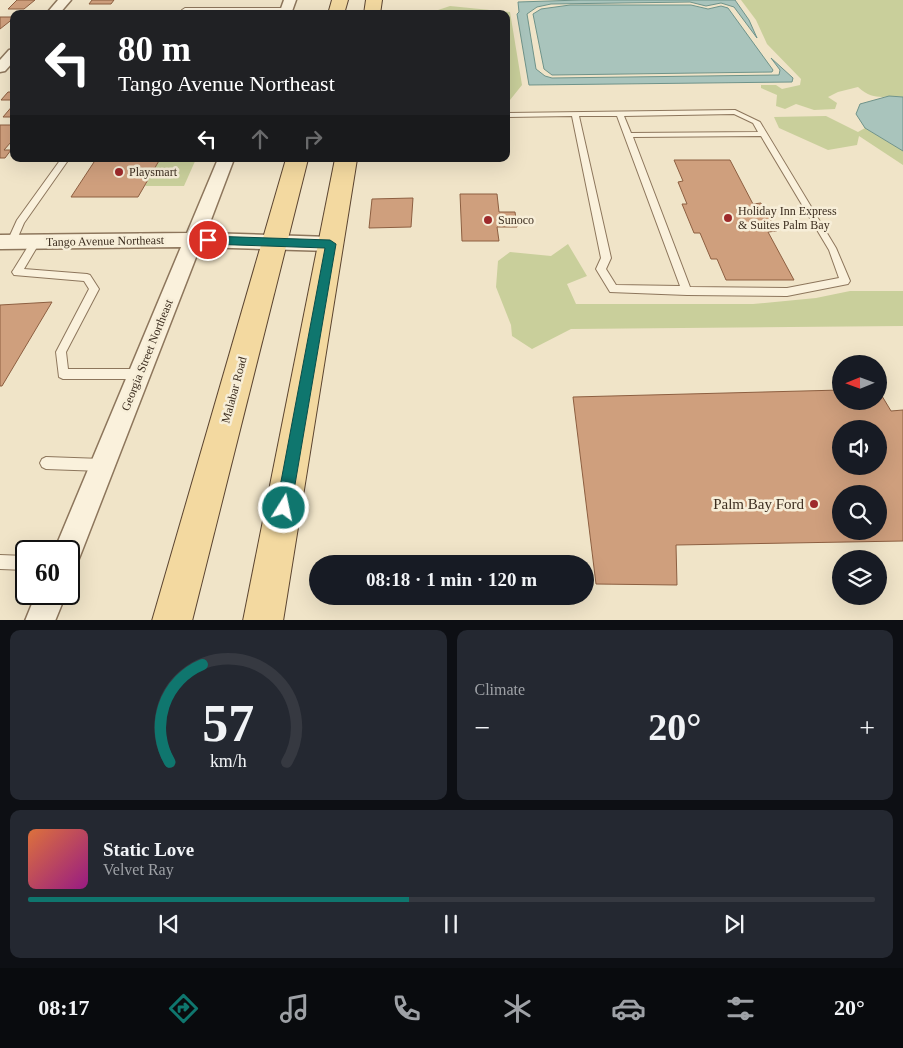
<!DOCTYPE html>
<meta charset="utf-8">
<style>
:root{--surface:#171b24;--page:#242831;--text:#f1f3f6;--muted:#9ea1a6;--line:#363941;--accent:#0f766e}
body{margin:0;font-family:"Times New Roman",serif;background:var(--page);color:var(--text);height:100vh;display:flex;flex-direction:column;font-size:19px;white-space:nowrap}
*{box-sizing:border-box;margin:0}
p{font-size:16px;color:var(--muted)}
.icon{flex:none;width:28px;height:28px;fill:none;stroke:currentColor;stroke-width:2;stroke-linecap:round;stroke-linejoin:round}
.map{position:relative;height:620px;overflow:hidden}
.sheet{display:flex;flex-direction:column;gap:10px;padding:10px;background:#0d0f14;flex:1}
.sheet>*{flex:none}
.guide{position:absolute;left:10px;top:10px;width:500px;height:152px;border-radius:10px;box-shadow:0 5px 20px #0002;background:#202124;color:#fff;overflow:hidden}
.needle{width:32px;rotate:269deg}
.controls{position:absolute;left:832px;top:355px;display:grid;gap:10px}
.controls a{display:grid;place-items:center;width:55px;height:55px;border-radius:50%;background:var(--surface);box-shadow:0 5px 20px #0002;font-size:25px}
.speed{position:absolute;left:15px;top:540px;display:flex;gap:10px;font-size:25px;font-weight:700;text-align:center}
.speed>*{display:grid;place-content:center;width:65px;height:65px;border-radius:50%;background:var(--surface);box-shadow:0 5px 20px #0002;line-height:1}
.speed .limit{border:2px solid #111;border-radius:8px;background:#fff;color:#111}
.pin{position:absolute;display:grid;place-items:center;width:42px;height:42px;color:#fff;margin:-21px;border:2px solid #fff;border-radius:50%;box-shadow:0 1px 5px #0007}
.me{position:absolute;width:55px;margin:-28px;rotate:10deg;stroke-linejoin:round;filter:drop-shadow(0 0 4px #0008)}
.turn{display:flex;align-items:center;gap:18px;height:105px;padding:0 25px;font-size:22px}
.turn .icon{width:65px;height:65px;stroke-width:2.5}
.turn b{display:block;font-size:35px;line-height:42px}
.lanes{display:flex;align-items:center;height:48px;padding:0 25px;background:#0003;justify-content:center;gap:25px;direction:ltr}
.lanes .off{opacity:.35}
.big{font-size:38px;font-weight:700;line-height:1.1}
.sheet .widget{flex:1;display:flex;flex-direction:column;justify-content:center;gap:8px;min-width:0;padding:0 18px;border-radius:10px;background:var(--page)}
.sheet .dial{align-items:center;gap:0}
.dial svg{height:130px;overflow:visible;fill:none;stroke:var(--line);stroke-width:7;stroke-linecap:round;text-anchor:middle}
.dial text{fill:var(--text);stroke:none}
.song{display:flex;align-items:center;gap:15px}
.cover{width:60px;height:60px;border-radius:8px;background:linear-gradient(135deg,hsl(20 70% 55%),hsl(310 70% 35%))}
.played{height:5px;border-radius:2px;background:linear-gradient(90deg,var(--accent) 45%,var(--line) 45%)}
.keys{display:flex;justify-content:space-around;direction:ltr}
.heat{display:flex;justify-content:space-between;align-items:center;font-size:28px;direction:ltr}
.sheet .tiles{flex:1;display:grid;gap:10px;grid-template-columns:1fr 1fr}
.widget:last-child{grid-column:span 2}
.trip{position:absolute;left:309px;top:555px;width:285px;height:50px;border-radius:25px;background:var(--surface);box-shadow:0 5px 20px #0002;font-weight:700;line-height:50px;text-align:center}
.tab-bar{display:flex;height:80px;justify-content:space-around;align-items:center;background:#090b0e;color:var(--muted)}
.tab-bar .icon{width:35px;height:35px}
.tab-bar .current{color:var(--accent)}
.tab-bar b{font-size:22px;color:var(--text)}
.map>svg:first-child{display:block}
.green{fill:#c9cf9b}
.water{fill:#a9c4bc;stroke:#6f938a}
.building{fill:#cf9f7d;stroke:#8d5f41;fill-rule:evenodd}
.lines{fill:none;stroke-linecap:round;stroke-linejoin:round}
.lane-casing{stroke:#8d765c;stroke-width:2}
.street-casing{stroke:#8d765c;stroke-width:3}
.primary-casing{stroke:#5b4430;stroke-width:2}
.lane{fill:#faf1dc;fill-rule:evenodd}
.street{fill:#faf1dc;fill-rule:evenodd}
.primary{fill:#f3d9a0;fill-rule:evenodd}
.route{fill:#0f766e;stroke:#0a4d48}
.poi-dot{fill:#9e2a2b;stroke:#f7eed8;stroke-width:2}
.labels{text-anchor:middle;stroke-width:5;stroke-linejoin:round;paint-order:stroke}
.poi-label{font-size:12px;fill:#3d2e20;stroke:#f7eed8;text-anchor:start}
.street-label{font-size:12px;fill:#3d2e20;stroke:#f7eed8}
.near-poi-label{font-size:15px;fill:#3d2e20;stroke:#f7eed8;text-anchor:end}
</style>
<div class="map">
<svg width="903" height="621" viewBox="0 0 903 621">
<rect width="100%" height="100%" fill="#f0e4c8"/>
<g class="green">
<path d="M741 0H903V97C883 95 875 102 858 87L838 92 828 97 837 103 835 109 814 110 796 104 785 109 776 106 777 95 761 88V85H776L782 89 800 85 801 79 767 44 756 20Z"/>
<polygon points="450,6 510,12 522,85 506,105 506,14 426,14"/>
<polygon points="826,116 858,132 865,128 903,151 903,165 859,136 857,145 828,150 779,128 774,117"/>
<polygon points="160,159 196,159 184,186 145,186"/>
<polygon points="568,244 587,276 567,284 576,304 753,304 816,298 850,291 903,291 903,326 571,329 532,349 512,336 511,325 496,287 498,261 510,252 551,256"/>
</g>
<g class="water">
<polygon points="580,0 735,0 749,20 757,38 734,7 721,3 706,6 690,2 551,4 537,7 527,14 536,69 545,76 552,78 779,75 780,70 771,58 793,78 792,82 529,85 517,14 519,12 518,2"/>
<polygon points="570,5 691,5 708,9 721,6 728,8 773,70 772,72 552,75 544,69 533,14 541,9"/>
<polygon points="889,96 903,97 903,151 865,128 856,114 860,104"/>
</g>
<g class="building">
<polygon points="17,0 35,0 24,9 8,9"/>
<polygon points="92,0 114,0 111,4 89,4"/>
<polygon points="115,11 113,14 83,14 85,12"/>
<polygon points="0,17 14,17 14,18 0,29"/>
<polygon points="8,92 14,92 14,100 1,100"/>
<polygon points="14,104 14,117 3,117"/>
<polygon points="0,125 14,125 14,142 11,142 4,150 11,150 5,158 0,158"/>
<polygon points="96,159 160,159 138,197 71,197"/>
<polygon points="674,160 730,160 753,204 761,203 777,231 768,232 794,280 726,280 717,259 711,259 700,233 694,233 682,204 687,204 678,182 683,181"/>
<polygon points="460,194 497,194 499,212 515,212 517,227 497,227 499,241 462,241"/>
<polygon points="413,198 411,227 369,228 372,199"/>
<polygon points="52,302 2,386 0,386 0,305"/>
<path d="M841 390V401H879V391L891 411 903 410V541L676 545 677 585 596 584 573 397ZM841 429H879V466H841ZM841 494H879V531H841Z"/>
</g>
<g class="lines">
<g class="lane-casing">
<g id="lane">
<polygon points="286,8 288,9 288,11 185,12 182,10 185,8"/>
<path d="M735 110 760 122 836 248 850 281 848 284 787 296 687 295 610 292 596 269 601 258 572 116 506 117V113ZM734 114 753 123 758 132 631 133 624 116ZM579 116H617L680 286 616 285 606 269 611 258ZM761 136 829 250 839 278 787 288 690 287 633 137Z"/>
<polygon points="61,159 69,159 24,223 15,244 9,244 7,242 17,220"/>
<polygon points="35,239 40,242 24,269 87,274 90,275 99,289 66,352 68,369 139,369 143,371 144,374 143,377 139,379 63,379 59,377 56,352 89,289 84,281 14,275 12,272 14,269 32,240"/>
<polygon points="46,457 102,459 106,461 108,465 106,469 102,471 46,469 42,467 40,463 42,459"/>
<polygon points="0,555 26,556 26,570 0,569"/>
</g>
</g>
<g class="street-casing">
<g id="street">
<polygon points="58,0 71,0 59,14 46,14"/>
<polygon points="284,0 296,0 291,14 279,14"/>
<polygon points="14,49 14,61 5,71 0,72 0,60 9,50"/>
<polygon points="218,159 234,159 206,233 330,237 337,239 340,244 337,249 330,251 200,247 82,551 78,561 69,565 69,551 54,551 181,247 0,249 0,235 187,233"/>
<polygon points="36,594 66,594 55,621 25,621"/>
</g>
</g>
<g class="primary-casing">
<g id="primary">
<polygon points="332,0 348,0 344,14 328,14"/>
<polygon points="366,0 382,0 380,14 364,14"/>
<polygon points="286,159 308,159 192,621 152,621"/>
<polygon points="335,159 357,159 283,621 243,621"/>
</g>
</g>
<use href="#lane" class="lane"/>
<use href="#street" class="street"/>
<use href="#primary" class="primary"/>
</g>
<polygon class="route" points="208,236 330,240 336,244 291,508 289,513 284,515 278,513 276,508 325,248 208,244 203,240"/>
<g class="poi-dot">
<circle cx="119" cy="172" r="5"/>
<circle cx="728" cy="218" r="5"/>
<circle cx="488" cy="220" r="5"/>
<circle cx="814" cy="504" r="5"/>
</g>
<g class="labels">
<g class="poi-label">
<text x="129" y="176">Playsmart</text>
<text x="738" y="215">Holiday Inn Express<tspan x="738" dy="14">&amp; Suites Palm Bay</tspan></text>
<text x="498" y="224">Sunoco</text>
</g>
<g class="street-label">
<text transform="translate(105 241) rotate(-1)" y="4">Tango Avenue Northeast</text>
<text transform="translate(147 355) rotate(-68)" y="4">Georgia Street Northeast</text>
<text transform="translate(234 390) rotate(-75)" y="4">Malabar Road</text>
</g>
<g class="near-poi-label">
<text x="804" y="509">Palm Bay Ford</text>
</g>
</g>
</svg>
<div class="controls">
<a><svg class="needle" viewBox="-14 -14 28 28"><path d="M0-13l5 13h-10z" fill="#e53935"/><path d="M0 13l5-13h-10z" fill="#9ea1a6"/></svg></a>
<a><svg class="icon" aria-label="sound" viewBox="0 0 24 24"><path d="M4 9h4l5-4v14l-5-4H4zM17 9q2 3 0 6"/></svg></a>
<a><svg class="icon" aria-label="search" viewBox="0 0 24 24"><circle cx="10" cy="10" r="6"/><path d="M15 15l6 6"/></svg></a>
<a><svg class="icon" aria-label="layers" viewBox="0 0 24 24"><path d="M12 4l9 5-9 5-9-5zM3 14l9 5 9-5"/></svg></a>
</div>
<div class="speed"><div class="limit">60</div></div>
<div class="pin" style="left:208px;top:240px;background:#d93025"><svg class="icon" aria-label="arrive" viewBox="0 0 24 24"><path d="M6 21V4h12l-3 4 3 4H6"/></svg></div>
<svg class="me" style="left:284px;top:508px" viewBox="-20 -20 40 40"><circle r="17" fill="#0f766e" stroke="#fff" stroke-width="3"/><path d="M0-11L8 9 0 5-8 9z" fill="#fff"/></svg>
<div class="trip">08:18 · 1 min · 120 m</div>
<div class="guide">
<div class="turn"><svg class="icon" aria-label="left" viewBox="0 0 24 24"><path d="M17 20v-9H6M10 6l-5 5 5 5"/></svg><div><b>80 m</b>Tango Avenue Northeast</div></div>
<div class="lanes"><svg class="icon" aria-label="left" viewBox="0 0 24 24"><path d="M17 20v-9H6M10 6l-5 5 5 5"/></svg><svg class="icon off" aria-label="ahead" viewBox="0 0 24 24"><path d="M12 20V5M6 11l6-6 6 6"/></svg><svg class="icon off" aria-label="right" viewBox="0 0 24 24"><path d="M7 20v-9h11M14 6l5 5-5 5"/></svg></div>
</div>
</div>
<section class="sheet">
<div class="tiles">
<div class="widget dial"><svg viewBox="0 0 100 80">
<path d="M14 69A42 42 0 1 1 86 69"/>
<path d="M14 69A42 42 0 0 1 34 9" stroke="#0f766e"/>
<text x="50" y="56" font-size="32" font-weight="700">57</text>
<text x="50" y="72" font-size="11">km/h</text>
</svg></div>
<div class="widget"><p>Climate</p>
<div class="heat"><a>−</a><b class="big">20°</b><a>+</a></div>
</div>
<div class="widget">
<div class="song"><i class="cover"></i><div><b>Static Love</b><p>Velvet Ray</p></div></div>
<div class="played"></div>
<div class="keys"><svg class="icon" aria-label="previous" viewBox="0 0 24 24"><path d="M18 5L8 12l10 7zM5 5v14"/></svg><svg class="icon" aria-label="pause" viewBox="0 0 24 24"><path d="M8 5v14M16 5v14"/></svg><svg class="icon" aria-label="next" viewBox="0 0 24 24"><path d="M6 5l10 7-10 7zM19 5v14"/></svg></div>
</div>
</div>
</section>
<nav class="tab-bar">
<b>08:17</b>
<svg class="icon current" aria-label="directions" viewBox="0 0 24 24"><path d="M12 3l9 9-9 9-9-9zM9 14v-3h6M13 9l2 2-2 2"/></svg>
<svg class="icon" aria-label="music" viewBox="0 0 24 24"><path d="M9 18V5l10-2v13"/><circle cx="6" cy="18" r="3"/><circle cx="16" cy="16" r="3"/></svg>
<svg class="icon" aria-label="phone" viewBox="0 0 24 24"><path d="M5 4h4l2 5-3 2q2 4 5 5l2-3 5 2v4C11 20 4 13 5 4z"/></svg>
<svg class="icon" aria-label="climate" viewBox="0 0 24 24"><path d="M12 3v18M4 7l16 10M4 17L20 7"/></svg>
<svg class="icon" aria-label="car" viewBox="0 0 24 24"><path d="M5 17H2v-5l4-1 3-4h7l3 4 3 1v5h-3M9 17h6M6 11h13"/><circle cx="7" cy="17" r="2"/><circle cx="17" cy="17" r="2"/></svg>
<svg class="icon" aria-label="filters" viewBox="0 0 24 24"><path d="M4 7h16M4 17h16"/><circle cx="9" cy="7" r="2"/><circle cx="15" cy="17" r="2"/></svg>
<b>20°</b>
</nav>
